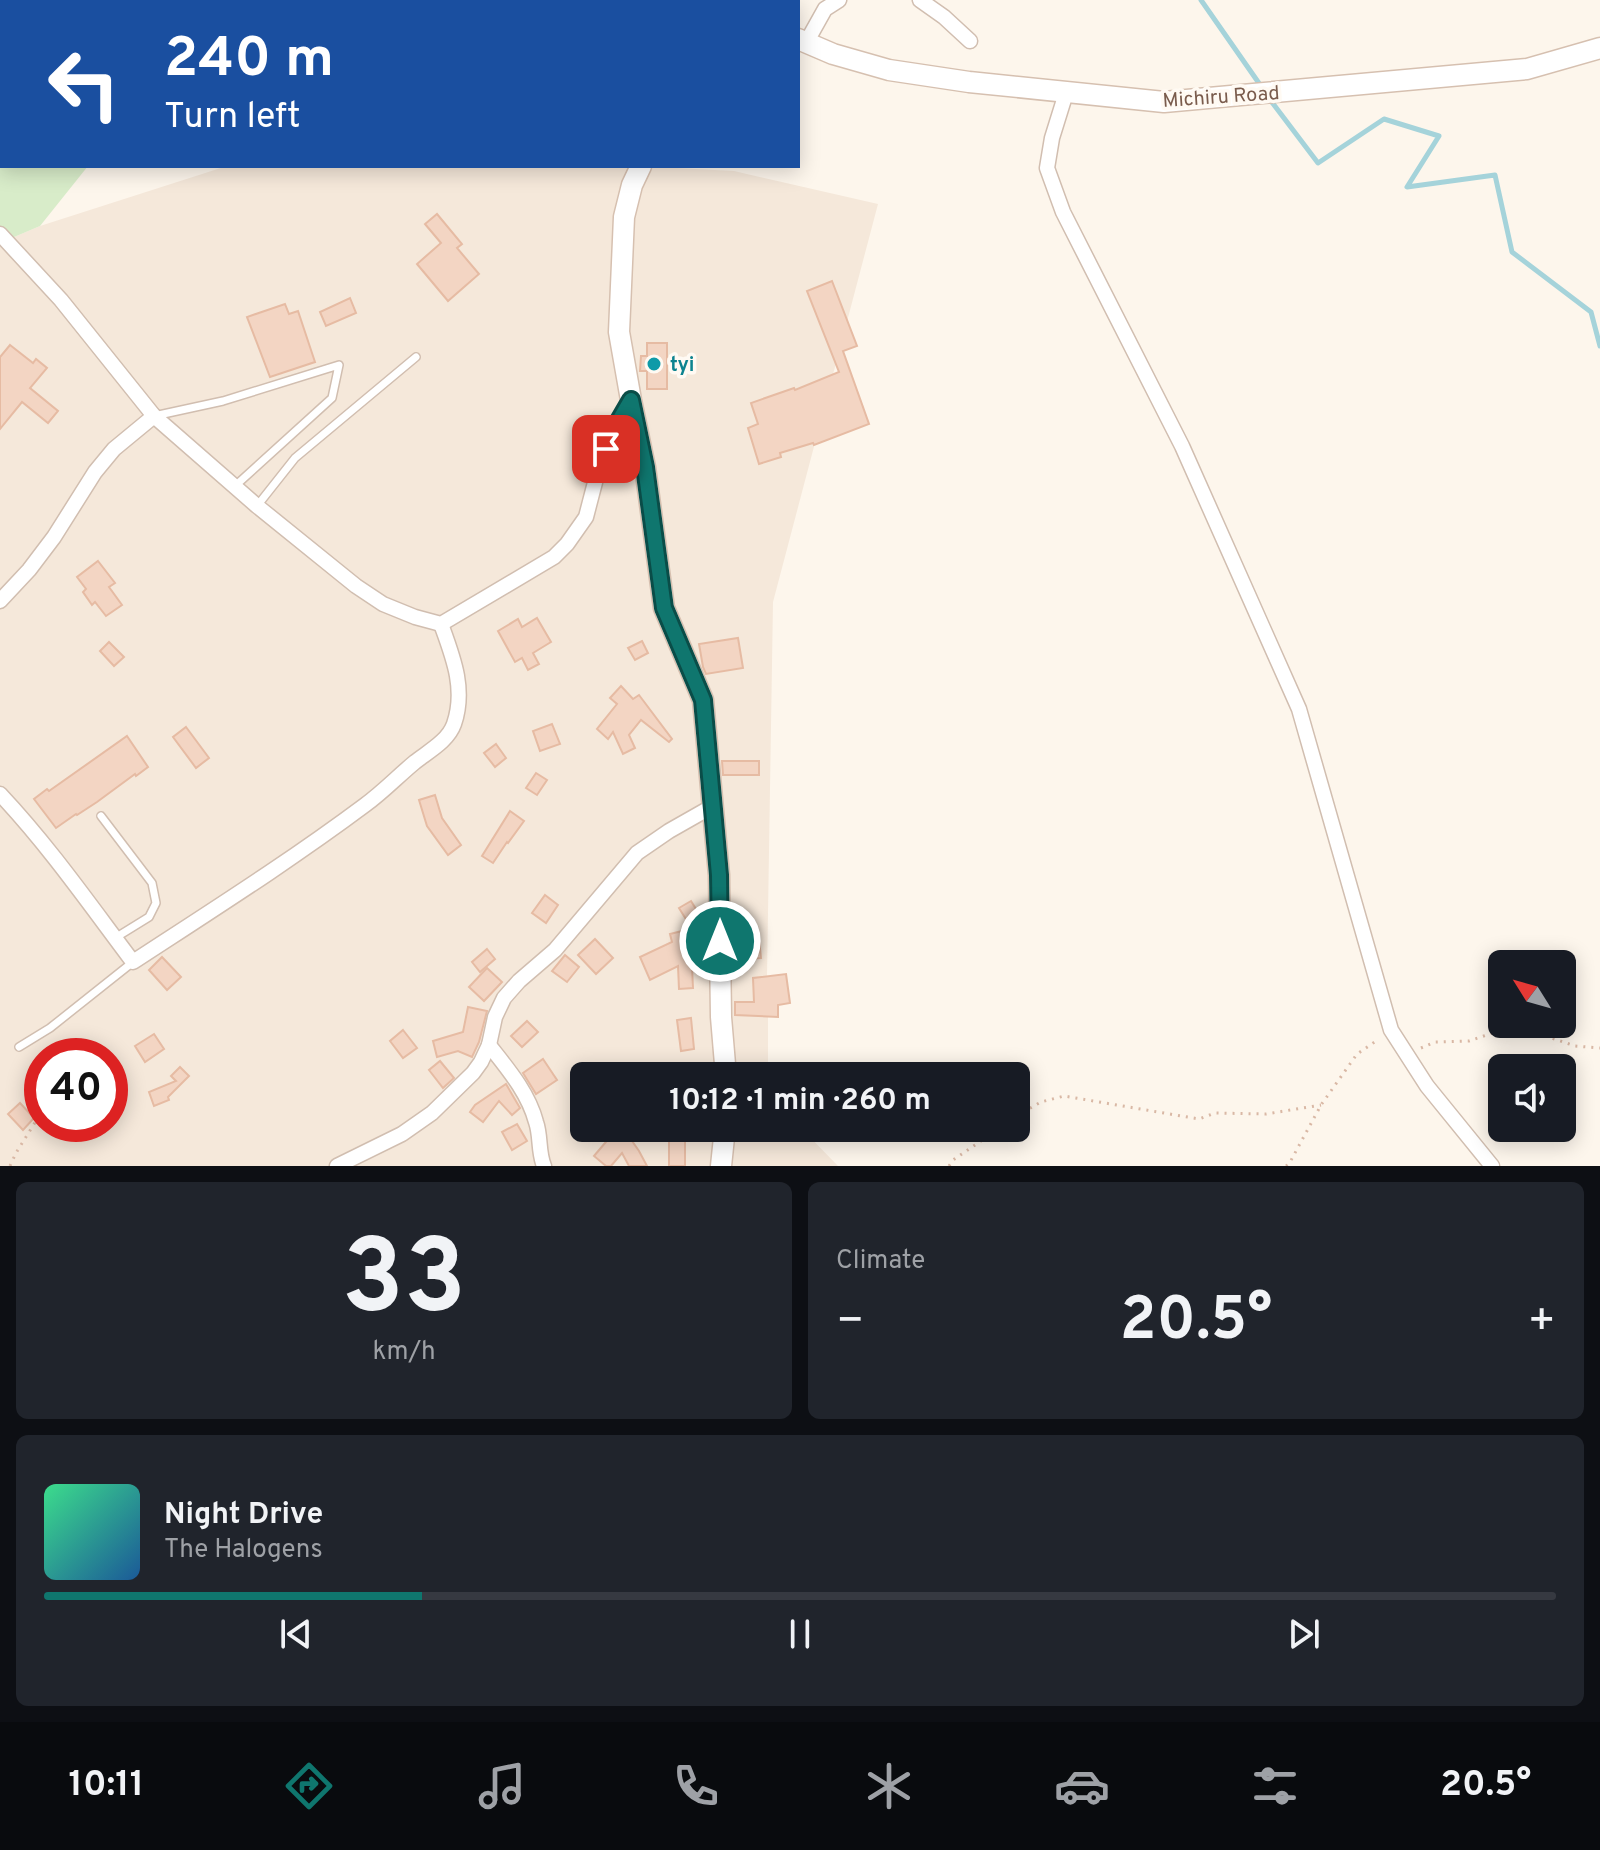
<!DOCTYPE html>
<meta charset="utf-8">
<style>
:root{--surface:#171b24;--page:#20242c;--text:#f1f3f6;--muted:#9ea1a6;--line:#363941;--accent:#0f766e}
body{margin:0;font-family:Overpass,sans-serif;background:var(--page);color:var(--text);height:100vh;display:flex;flex-direction:column;font-size:30px;white-space:nowrap}
*{box-sizing:border-box;margin:0}
p{font-size:26px;color:var(--muted)}
.icon{flex:none;width:44px;height:44px;fill:none;stroke:currentColor;stroke-width:2;stroke-linecap:round;stroke-linejoin:round}
.map{position:relative;height:1166px;overflow:hidden}
.drawer{display:flex;flex-direction:column;gap:16px;padding:16px;background:#0d0f14;flex:1}
.drawer>*{flex:none}
.guide{position:absolute;left:0px;top:0px;width:800px;height:168px;box-shadow:0 4px 20px #0003;background:#1a4fa0;color:#fff;overflow:hidden}
.needle{width:52px;rotate:307deg}
.buttons{position:absolute;left:1488px;top:950px;display:grid;gap:16px}
.buttons a{display:grid;place-items:center;width:88px;height:88px;border-radius:12px;background:var(--surface);box-shadow:0 4px 20px #0003;font-size:40px}
.speed{position:absolute;left:24px;top:1038px;display:flex;gap:16px;font-size:40px;font-weight:700;text-align:center}
.speed>*{display:grid;place-content:center;width:104px;height:104px;border-radius:50%;background:var(--surface);box-shadow:0 4px 20px #0003;line-height:1}
.speed .limit{border:12px solid #d22;background:#fff;color:#111}
.pin{position:absolute;display:grid;place-items:center;width:68px;height:68px;color:#fff;margin:-34px;border-radius:16px;box-shadow:0 4px 12px #0006}
.me{position:absolute;width:88px;margin:-44px;rotate:0deg;stroke-linejoin:round;filter:drop-shadow(0 0 6px #0008)}
.turn{display:flex;align-items:center;gap:28px;height:168px;padding:0 32px;font-size:36px}
.turn .icon{width:104px;height:104px;stroke-width:2.5}
.turn b{display:block;font-size:56px;line-height:68px}
.big{font-size:60px;font-weight:700;line-height:1.1}
.drawer .tile{flex:1;display:flex;flex-direction:column;justify-content:center;gap:12px;min-width:0;padding:0 28px;border-radius:12px;background:var(--page)}
.drawer .dial{align-items:center;gap:0}
.dial b{font-size:104px;line-height:1}
.song{display:flex;align-items:center;gap:24px}
.cover{width:96px;height:96px;border-radius:12px;background:linear-gradient(135deg,hsl(150 70% 55%),hsl(210 70% 35%))}
.played{height:8px;border-radius:4px;background:linear-gradient(90deg,var(--accent) 25%,var(--line) 25%)}
.keys{display:flex;justify-content:space-around;direction:ltr}
.heat{display:flex;justify-content:space-between;align-items:center;font-size:44px;direction:ltr}
.drawer .tiles{flex:1;display:grid;gap:16px;grid-template-columns:1fr 1fr}
.tile:last-child{grid-column:span 2}
.trip{position:absolute;left:570px;top:1062px;width:460px;height:80px;border-radius:12px;background:var(--surface);box-shadow:0 4px 20px #0003;font-weight:700;line-height:80px;text-align:center}
.tab-bar{display:flex;height:128px;justify-content:space-around;align-items:center;background:#090b0e;color:var(--muted)}
.tab-bar .icon{width:56px;height:56px}
.tab-bar .current{color:var(--accent)}
.tab-bar b{font-size:36px;color:var(--text)}
.map>svg:first-child{display:block}
.residential{fill:#f5e8da;fill-rule:evenodd}
.green{fill:#d8ecc9}
.lines{fill:none;stroke-linecap:round;stroke-linejoin:round}
.stream{stroke:#a5d3da;stroke-width:5}
.building{fill:#f3d5c3;stroke:#e6bba3;stroke-width:2}
.lane-casing{stroke:#d1beb0;stroke-width:10}
.street-casing{stroke:#d1beb0;stroke-width:17}
.secondary-casing{stroke:#d6c0b0;stroke-width:23}
.path{stroke:#d9b8a5;stroke-width:3;stroke-dasharray:2 6;stroke-linecap:butt}
.lane{stroke:#fff;stroke-width:7}
.street{stroke:#fff;stroke-width:14}
.secondary{stroke:#fff;stroke-width:20}
.route-casing{stroke:#0a4d48;stroke-width:20}
.route{stroke:#0f766e;stroke-width:14}
.culture-dot{fill:#0f9aa8;stroke:#fffaf3;stroke-width:3}
.labels{text-anchor:middle;stroke-width:7;stroke-linejoin:round;paint-order:stroke}
.street-label{font-size:20px;fill:#7a5c4d;stroke:#fffaf3}
.culture-label{font-size:20px;font-weight:bold;fill:#0d838f;stroke:#fffaf3;text-anchor:start}
</style>
<div class="map">
<svg width="1600" height="1166" viewBox="0 0 1600 1166">
<rect width="100%" height="100%" fill="#fdf6ec"/>
<path class="residential" d="M227 166H638L734 171 878 204 773 602 767 976 773 1010 768 1017V1076H584V1128H801L838 1166H0V243L40 226ZM42 1056H110V1124H42Z"/>
<polygon class="green" points="0,0 220,0 218,2 2,2 2,166 88,166 40,226 0,243"/>
<g class="lines">
<g class="stream">
<polyline points="1201,0 1263,89"/>
<polyline points="1268,97 1318,163 1384,119 1439,136 1407,187 1495,175 1512,252 1591,312 1600,346"/>
</g>
</g>
<g class="building">
<polygon points="437,214 462,244 457,248 479,274 448,301 417,264 441,243 425,224"/>
<polygon points="832,281 857,346 843,351 869,424 814,445 813,443 780,453 781,457 759,464 748,428 758,424 751,403 794,388 795,390 839,372 807,291"/>
<polygon points="350,298 356,313 326,326 320,312"/>
<polygon points="285,304 289,314 298,311 315,362 270,377 247,317"/>
<polygon points="647,343 667,343 667,389 647,389 647,371 640,371 641,356 647,356"/>
<polygon points="10,345 33,363 36,359 47,368 30,388 58,411 48,423 22,402 0,429 0,357"/>
<polygon points="98,561 115,583 109,587 122,605 106,616 95,602 92,605 83,592 86,589 77,577"/>
<polygon points="537,618 551,642 533,653 539,664 528,670 522,658 515,662 498,631 518,619 522,627"/>
<polygon points="738,638 743,668 706,674 703,667 699,644"/>
<polygon points="642,641 648,653 635,660 628,648"/>
<polygon points="109,642 124,657 114,666 100,651"/>
<polygon points="621,686 633,699 639,695 672,739 669,742 641,720 629,735 635,748 623,754 613,732 608,739 597,729 617,704 610,698"/>
<polygon points="552,724 560,744 540,751 533,731"/>
<polygon points="186,727 209,758 196,768 173,737"/>
<polygon points="127,736 148,767 136,776 135,774 97,802 77,815 76,814 56,828 34,799 47,789 49,791"/>
<polygon points="496,744 506,758 495,767 484,753"/>
<polygon points="722,761 759,761 759,775 723,775"/>
<polygon points="536,773 547,780 537,795 526,788"/>
<polygon points="435,795 442,818 461,845 448,855 427,826 419,800"/>
<polygon points="510,811 524,821 508,843 507,842 493,863 482,856"/>
<polygon points="545,895 558,905 546,923 532,913"/>
<polygon points="691,901 699,914 687,921 679,908"/>
<polygon points="686,930 691,947 693,988 679,989 678,966 650,980 640,957 672,942 670,934"/>
<polygon points="595,939 613,958 596,974 578,955"/>
<polygon points="759,939 761,958 745,959 744,941"/>
<polygon points="487,949 495,959 480,972 472,962"/>
<polygon points="565,955 579,967 567,982 552,971"/>
<polygon points="162,957 181,977 167,990 149,970"/>
<polygon points="487,968 502,982 484,1001 469,987"/>
<polygon points="786,974 790,1003 778,1005 778,1017 735,1015 735,1002 754,1002 753,978"/>
<polygon points="468,1007 487,1011 479,1042 472,1057 458,1051 437,1057 433,1041 463,1032"/>
<polygon points="691,1018 694,1049 681,1051 677,1020"/>
<polygon points="527,1021 538,1032 522,1047 511,1036"/>
<polygon points="403,1030 417,1048 403,1058 390,1041"/>
<polygon points="154,1034 164,1049 145,1062 135,1046"/>
<polygon points="543,1059 557,1080 536,1094 523,1073"/>
<polygon points="440,1061 454,1078 443,1088 429,1070"/>
<polygon points="180,1067 189,1076 168,1097 169,1100 154,1106 149,1092 176,1081 171,1076"/>
<polygon points="506,1084 520,1108 512,1115 499,1101 483,1122 470,1112 475,1105"/>
<polygon points="20,1103 34,1118 23,1130 8,1114"/>
<polygon points="517,1124 527,1141 512,1150 502,1132"/>
<polygon points="619,1128 623,1128 639,1151 647,1166 629,1166 622,1153 611,1166 606,1166 594,1156 611,1136 610,1135"/>
<rect x="669" y="1137" width="16" height="29"/>
</g>
<g class="lines">
<g class="lane-casing">
<g id="lane">
<polyline points="154,416 223,401 339,365 332,398 235,486"/>
<polyline points="257,506 295,458 416,357"/>
<polyline points="101,816 152,883 156,903 149,917 115,938"/>
<polyline points="19,1047 50,1028 133,962"/>
</g>
</g>
<g class="street-casing">
<g id="street">
<polyline points="920,0 944,17 970,41"/>
<polyline points="806,43 825,9 839,0"/>
<polyline points="1066,93 1052,138 1047,168 1063,212 1182,446 1299,709 1391,1030 1427,1086 1492,1166"/>
<polyline points="0,234 61,300 154,416 257,506 356,586 383,604 415,617 441,624 554,557 567,544 586,517 599,467 613,431 631,400"/>
<polyline points="0,601 29,570 54,537 95,472 114,449 154,416"/>
<path d="M0 794C49 846 90 905 133 962 211 911 290 861 365 805 383 792 398 776 415 762 429 751 448 741 454 724 466 689 453 657 441 624"/>
<path d="M489 1045C507 1068 528 1092 536 1122 541 1136 538 1152 544 1166"/>
<polyline points="337,1166 402,1134 432,1113 473,1073 481,1062 489,1045 495,1017 504,998 519,981 555,950 637,853 669,831 713,806"/>
</g>
</g>
<g class="secondary-casing">
<g id="secondary">
<polyline points="731,0 733,2"/>
<polyline points="798,39 833,54 889,70 969,82 1164,102 1527,69 1600,48"/>
<polyline points="641,166 632,185 624,217 619,332 631,400 645,467 664,608 703,700 719,875 721,1017 726,1076"/>
<polyline points="721,1166 725,1128"/>
</g>
</g>
<g class="path">
<polyline points="1421,1048 1435,1042 1469,1041 1504,1029 1537,1033 1575,1046 1600,1048"/>
<polyline points="1016,1116 1041,1102 1064,1096 1199,1119 1215,1113 1266,1114 1321,1105"/>
<polyline points="10,1166 16,1153 39,1116 38,1111 25,1090"/>
<polyline points="949,1166 953,1160 1000,1128"/>
<polyline points="1286,1166 1289,1164 1321,1105 1357,1054 1379,1039"/>
</g>
<use href="#lane" class="lane"/>
<use href="#street" class="street"/>
<use href="#secondary" class="secondary"/>
</g>
<g class="lines">
<g class="route-casing">
<polyline id="route" points="606,449 613,431 631,400 645,467 664,608 703,700 719,875 720,941"/>
</g>
<use href="#route" class="route"/>
</g>
<circle class="culture-dot" cx="654" cy="364" r="8"/>
<g class="labels">
<g class="street-label">
<text transform="translate(1221 96) rotate(-4)" y="7">Michiru Road</text>
</g>
<g class="culture-label">
<text x="670" y="371">tyi</text>
</g>
</g>
</svg>
<div class="buttons">
<a><svg class="needle" viewBox="-14 -14 28 28"><path d="M0-13l5 13h-10z" fill="#e53935"/><path d="M0 13l5-13h-10z" fill="#9ea1a6"/></svg></a>
<a><svg class="icon" aria-label="sound" viewBox="0 0 24 24"><path d="M4 9h4l5-4v14l-5-4H4zM17 9q2 3 0 6"/></svg></a>
</div>
<div class="speed"><div class="limit">40</div></div>
<div class="pin" style="left:606px;top:449px;background:#d93025"><svg class="icon" aria-label="arrive" viewBox="0 0 24 24"><path d="M6 21V4h12l-3 4 3 4H6"/></svg></div>
<svg class="me" style="left:720px;top:941px" viewBox="-20 -20 40 40"><circle r="17" fill="#0f766e" stroke="#fff" stroke-width="3"/><path d="M0-11L8 9 0 5-8 9z" fill="#fff"/></svg>
<div class="trip">10:12 · 1 min · 260 m</div>
<div class="guide">
<div class="turn"><svg class="icon" aria-label="left" viewBox="0 0 24 24"><path d="M17 20v-9H6M10 6l-5 5 5 5"/></svg><div><b>240 m</b>Turn left</div></div>
</div>
</div>
<section class="drawer">
<div class="tiles">
<div class="tile dial"><b>33</b><p>km/h</p></div>
<div class="tile"><p>Climate</p>
<div class="heat"><a>−</a><b class="big">20.5°</b><a>+</a></div>
</div>
<div class="tile">
<div class="song"><i class="cover"></i><div><b>Night Drive</b><p>The Halogens</p></div></div>
<div class="played"></div>
<div class="keys"><svg class="icon" aria-label="previous" viewBox="0 0 24 24"><path d="M18 5L8 12l10 7zM5 5v14"/></svg><svg class="icon" aria-label="pause" viewBox="0 0 24 24"><path d="M8 5v14M16 5v14"/></svg><svg class="icon" aria-label="next" viewBox="0 0 24 24"><path d="M6 5l10 7-10 7zM19 5v14"/></svg></div>
</div>
</div>
</section>
<nav class="tab-bar">
<b>10:11</b>
<svg class="icon current" aria-label="directions" viewBox="0 0 24 24"><path d="M12 3l9 9-9 9-9-9zM9 14v-3h6M13 9l2 2-2 2"/></svg>
<svg class="icon" aria-label="music" viewBox="0 0 24 24"><path d="M9 18V5l10-2v13"/><circle cx="6" cy="18" r="3"/><circle cx="16" cy="16" r="3"/></svg>
<svg class="icon" aria-label="phone" viewBox="0 0 24 24"><path d="M5 4h4l2 5-3 2q2 4 5 5l2-3 5 2v4C11 20 4 13 5 4z"/></svg>
<svg class="icon" aria-label="climate" viewBox="0 0 24 24"><path d="M12 3v18M4 7l16 10M4 17L20 7"/></svg>
<svg class="icon" aria-label="car" viewBox="0 0 24 24"><path d="M5 17H2v-5l4-1 3-4h7l3 4 3 1v5h-3M9 17h6M6 11h13"/><circle cx="7" cy="17" r="2"/><circle cx="17" cy="17" r="2"/></svg>
<svg class="icon" aria-label="filters" viewBox="0 0 24 24"><path d="M4 7h16M4 17h16"/><circle cx="9" cy="7" r="2"/><circle cx="15" cy="17" r="2"/></svg>
<b>20.5°</b>
</nav>
